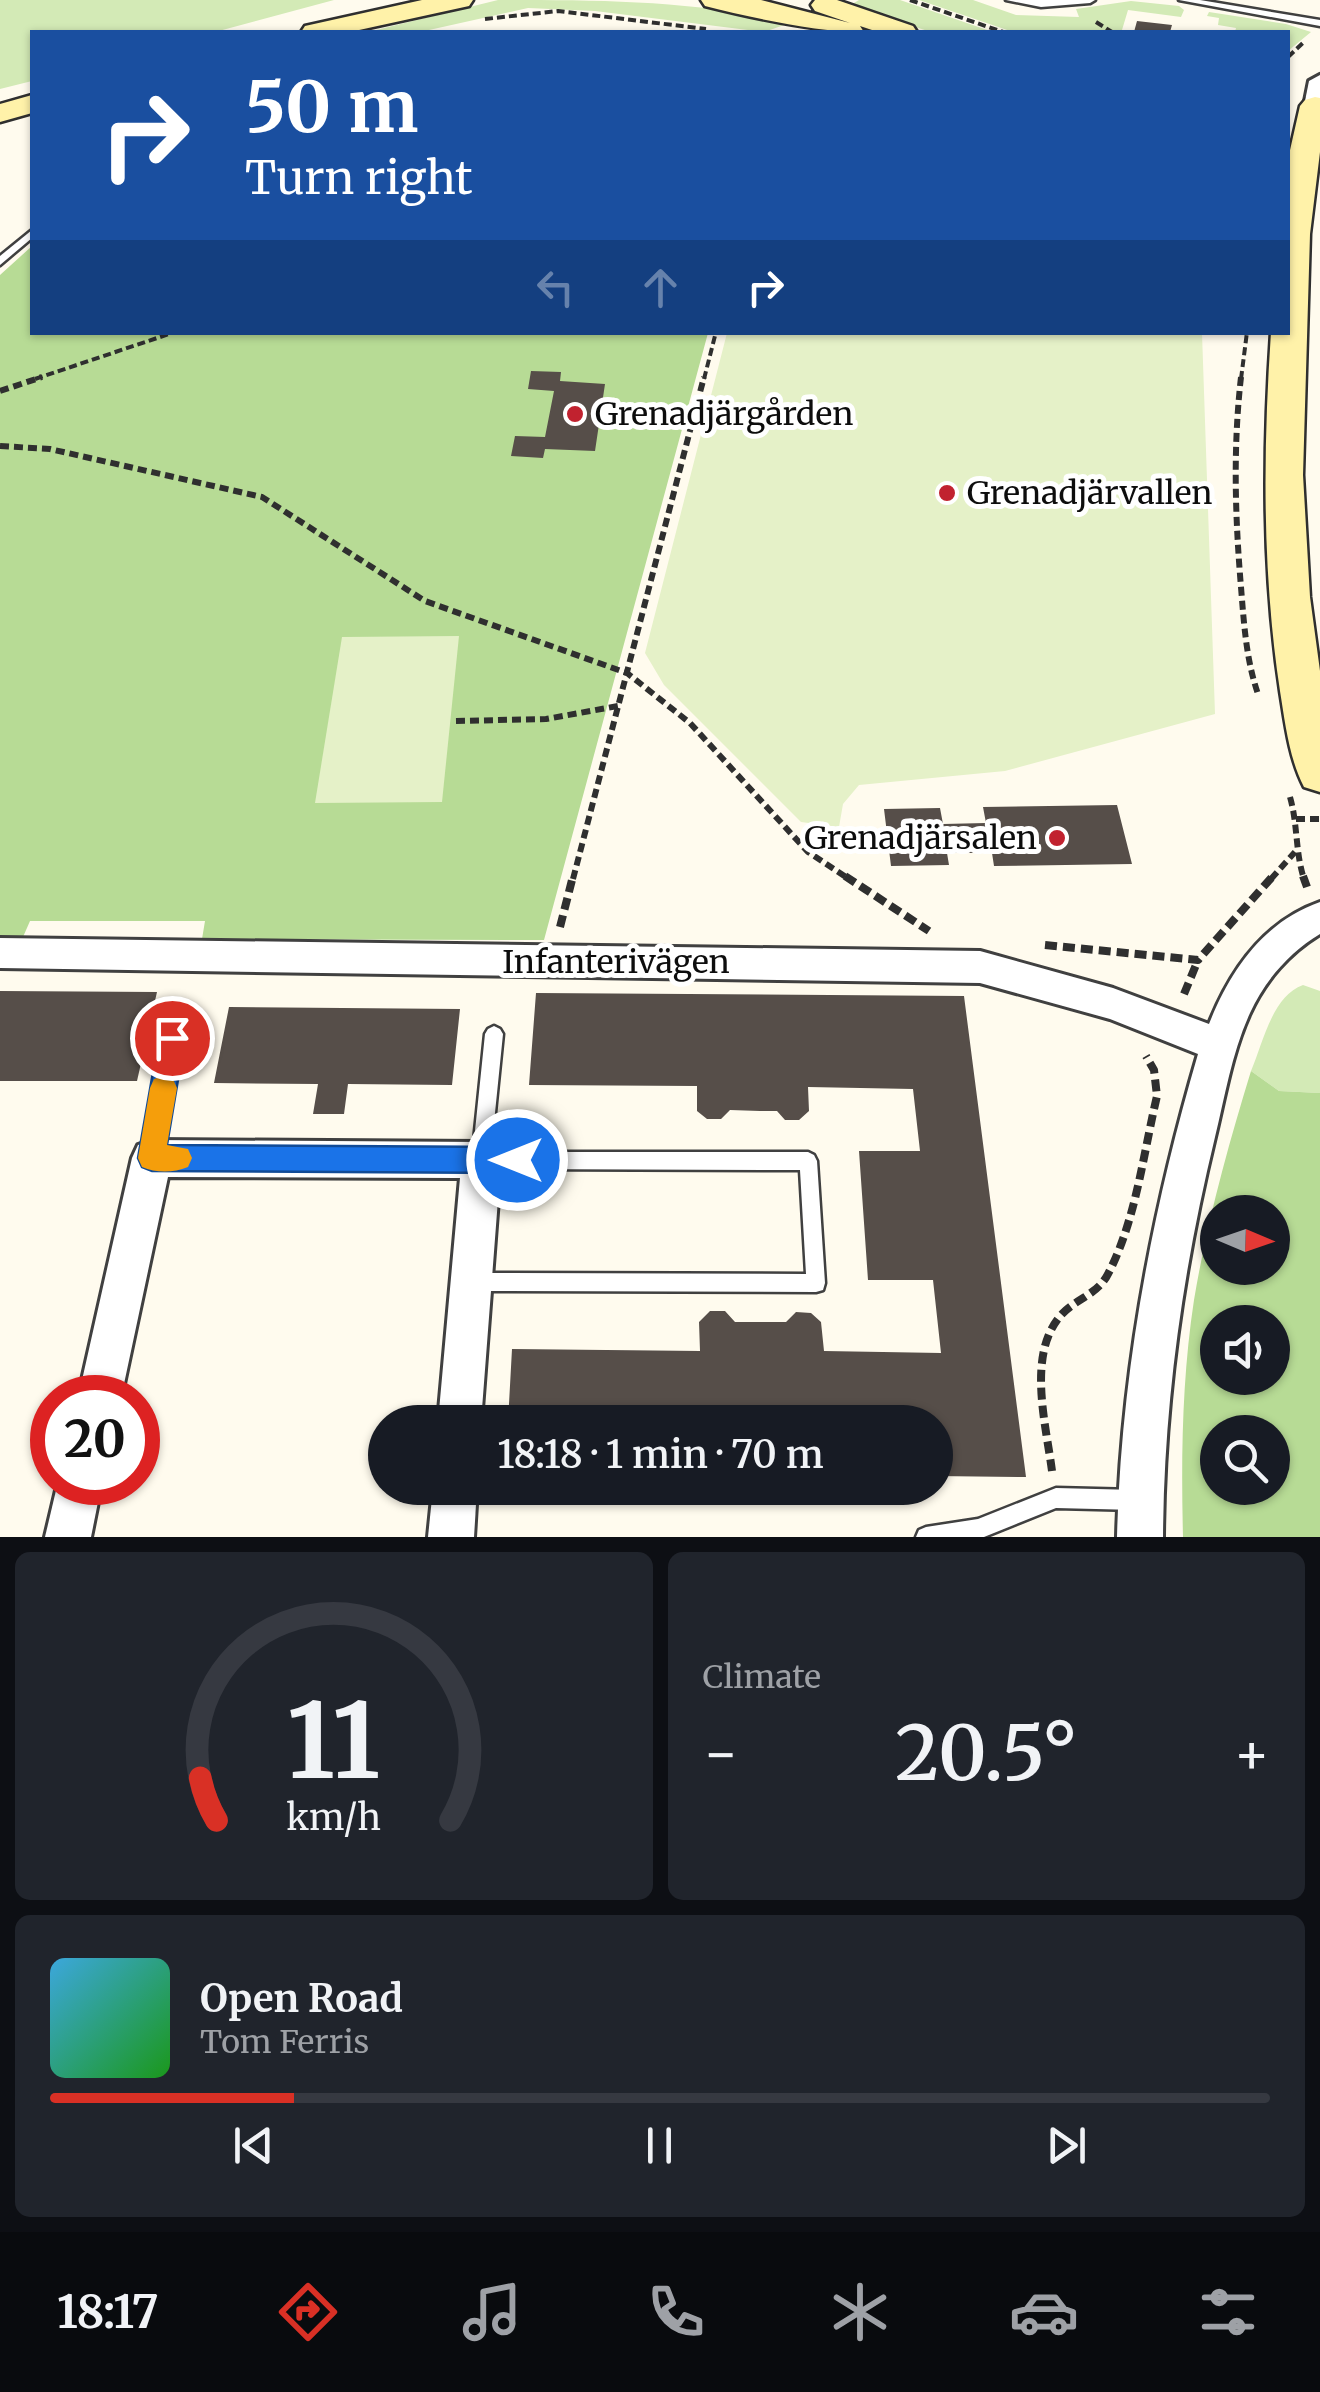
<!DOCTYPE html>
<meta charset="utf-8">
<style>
:root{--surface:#171b24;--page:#20242c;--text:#f1f3f6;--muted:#9ea1a6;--line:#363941;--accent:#d93025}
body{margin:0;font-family:Merriweather,serif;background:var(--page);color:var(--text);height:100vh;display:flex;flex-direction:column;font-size:38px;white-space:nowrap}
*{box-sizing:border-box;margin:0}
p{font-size:32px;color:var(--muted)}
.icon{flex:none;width:55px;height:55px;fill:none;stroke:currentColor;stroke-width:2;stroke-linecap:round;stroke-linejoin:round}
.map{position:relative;height:1537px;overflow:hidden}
.drawer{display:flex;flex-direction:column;gap:15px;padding:15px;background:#0d0f14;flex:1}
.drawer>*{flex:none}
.hud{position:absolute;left:30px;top:30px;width:1260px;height:305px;border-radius:0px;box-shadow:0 2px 8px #0004;background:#1a4fa0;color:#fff;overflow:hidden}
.needle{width:65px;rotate:92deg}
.buttons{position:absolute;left:1200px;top:1195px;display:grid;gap:20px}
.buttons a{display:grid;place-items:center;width:90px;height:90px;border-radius:50%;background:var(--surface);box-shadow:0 2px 8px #0004;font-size:50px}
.speed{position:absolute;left:30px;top:1375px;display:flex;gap:20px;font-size:50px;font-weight:700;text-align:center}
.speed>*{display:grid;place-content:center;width:130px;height:130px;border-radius:50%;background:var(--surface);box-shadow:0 2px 8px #0004;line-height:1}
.speed .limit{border:15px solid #d22;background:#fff;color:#111}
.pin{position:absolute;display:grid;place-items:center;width:85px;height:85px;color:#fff;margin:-42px;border:5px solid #fff;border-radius:50%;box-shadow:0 2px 10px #0007}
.me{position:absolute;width:110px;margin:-55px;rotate:270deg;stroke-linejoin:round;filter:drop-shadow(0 0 8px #0008)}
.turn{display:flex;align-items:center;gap:35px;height:210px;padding:0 50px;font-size:45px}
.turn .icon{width:130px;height:130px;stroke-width:2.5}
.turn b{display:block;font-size:70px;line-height:85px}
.lanes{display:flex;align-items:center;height:95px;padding:0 50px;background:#0003;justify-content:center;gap:50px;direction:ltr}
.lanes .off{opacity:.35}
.big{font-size:75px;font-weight:600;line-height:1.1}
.drawer .widget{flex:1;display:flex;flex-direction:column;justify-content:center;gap:15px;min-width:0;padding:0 35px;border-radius:15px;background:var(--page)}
.drawer .dial{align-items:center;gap:0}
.dial svg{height:260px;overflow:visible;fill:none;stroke:var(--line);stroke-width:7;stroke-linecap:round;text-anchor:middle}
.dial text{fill:var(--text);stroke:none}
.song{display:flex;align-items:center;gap:30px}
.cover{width:120px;height:120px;border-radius:15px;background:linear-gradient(135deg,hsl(200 70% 55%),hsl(120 70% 35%))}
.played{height:10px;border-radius:5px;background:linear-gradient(90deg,var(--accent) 20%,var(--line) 20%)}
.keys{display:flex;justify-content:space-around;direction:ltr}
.heat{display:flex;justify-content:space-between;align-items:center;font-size:55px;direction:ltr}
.drawer .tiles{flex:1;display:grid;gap:15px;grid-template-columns:1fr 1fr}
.widget:last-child{grid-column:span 2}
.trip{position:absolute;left:368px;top:1405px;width:585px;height:100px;border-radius:50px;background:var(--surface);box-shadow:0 2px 8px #0004;font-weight:600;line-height:100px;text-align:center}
.dock{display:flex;height:160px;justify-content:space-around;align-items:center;background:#090b0e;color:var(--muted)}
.dock .icon{width:70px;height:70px}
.dock .active{color:var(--accent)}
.dock b{font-size:45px;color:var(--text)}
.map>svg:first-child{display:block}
.green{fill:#d3eab6}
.forest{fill:#b7db95;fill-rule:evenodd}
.pitch{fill:#e5f1c8}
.building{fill:#564e49}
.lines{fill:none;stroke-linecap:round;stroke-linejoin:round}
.lane-casing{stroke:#404040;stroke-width:5}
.street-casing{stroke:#404040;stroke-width:6}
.secondary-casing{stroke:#2f2f2f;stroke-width:5}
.path-far2{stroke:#2f2f2f;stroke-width:4;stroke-dasharray:8 4;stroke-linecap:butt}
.path-far1{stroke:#2f2f2f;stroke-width:6;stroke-dasharray:9 5;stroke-linecap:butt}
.path{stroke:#2f2f2f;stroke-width:8;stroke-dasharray:12 6;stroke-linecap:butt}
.lane{fill:#fff;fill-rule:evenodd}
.street{fill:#fff;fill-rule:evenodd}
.secondary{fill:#fff2a9;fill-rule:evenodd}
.route{fill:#1a73e8;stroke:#114b97;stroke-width:2.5}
.slow{fill:#f59e0b}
.poi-dot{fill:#c1222f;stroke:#fff;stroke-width:4}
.labels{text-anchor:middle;stroke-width:10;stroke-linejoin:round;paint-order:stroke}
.poi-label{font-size:32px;fill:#0d0d0d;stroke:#fff;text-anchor:start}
.street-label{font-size:32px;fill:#0d0d0d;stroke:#fff}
</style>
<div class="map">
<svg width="1320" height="1537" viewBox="0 0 1320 1537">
<rect width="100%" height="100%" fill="#fffbee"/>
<g class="green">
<polygon points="0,0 334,0 215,32 32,32 32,81 0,89"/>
<path d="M498 0C596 0 695 0 790 23L764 32 595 11 528 8 420 32H368Z"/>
<polygon points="859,0 900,0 993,32 931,32 849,6"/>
<polygon points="919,0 973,0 1016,15 1079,17 1076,9 1131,1 1179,6 1184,10 1181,17 1128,10 1122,30 1113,32 1013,32"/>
<polygon points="1209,12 1286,24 1311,32 1288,51 1288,32 1235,32 1236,28 1218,25 1219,18 1207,16"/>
<path d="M1303 985 1320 991V1093L1279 1091 1251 1071C1263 1043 1272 996 1303 985Z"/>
</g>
<g class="forest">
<polygon points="32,246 32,332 708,333 544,940 202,939 205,921 30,921 23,937 0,937 0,275"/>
<path d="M1251 1071 1279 1091 1320 1093V1537H1183C1181 1459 1182 1378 1194 1300 1207 1222 1228 1146 1251 1071ZM1218 1212H1272V1268H1218ZM1218 1322H1272V1378H1218ZM1218 1432H1272V1488H1218Z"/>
</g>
<g class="pitch">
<polygon points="727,333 1202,333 1215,714 1005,771 859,785 843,804 839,827 801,822 664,685 645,653"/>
<polygon points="459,636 442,802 315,803 342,637"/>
</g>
<g class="building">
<polygon points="1137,21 1172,25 1170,32 1134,32"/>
<polygon points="531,371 561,372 560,381 605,384 595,451 545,449 543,458 511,456 515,436 545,437 554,391 528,389"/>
<polygon points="1117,805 1132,864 994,866 992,853 947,853 949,865 891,866 884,809 940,808 943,824 986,823 983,807"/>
<polygon points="0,991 157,992 137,1081 0,1081"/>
<polygon points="536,993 964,996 1026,1477 935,1476 935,1422 508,1422 512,1349 700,1351 699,1322 710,1311 725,1311 735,1322 786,1322 796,1312 811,1313 821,1322 824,1351 941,1353 933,1280 868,1280 859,1151 920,1151 913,1089 808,1087 809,1111 799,1120 785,1120 777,1111 760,1111 730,1110 721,1119 707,1119 697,1111 697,1086 529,1085"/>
<polygon points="229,1007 460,1009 452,1085 348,1084 344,1114 313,1114 318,1084 214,1083"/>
</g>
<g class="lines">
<g class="lane-casing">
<g id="lane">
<polygon points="1006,0 1095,0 1090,3 1041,7"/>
<polygon points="1179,0 1200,0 1320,20 1320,26"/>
<polygon points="32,230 32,238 0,265 0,256"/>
<polygon points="494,1026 500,1029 503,1034 491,1152 808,1152 814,1155 817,1161 825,1283 823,1290 816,1292 471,1291 464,1289 462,1282 464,1275 471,1273 806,1274 800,1170 481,1169 475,1166 472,1160 485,1034 488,1029"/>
<polygon points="172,1030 178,1033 181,1038 161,1158 158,1164 152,1167 146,1164 143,1158 163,1038 166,1033"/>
<polygon points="1056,1488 1136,1490 1143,1493 1146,1500 1143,1507 1136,1510 1056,1508 984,1537 916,1537 919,1530 926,1527 978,1519"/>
</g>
</g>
<g class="street-casing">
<g id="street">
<polygon points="1320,75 1320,111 1315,112 1304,106 1309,81"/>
<path d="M1320 902V934C1290 952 1265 980 1250 1013 1232 1052 1225 1096 1215 1137 1183 1269 1164 1401 1163 1537H1117C1121 1373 1152 1211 1198 1054L1110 1019 980 983 0 968V938L980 951 1113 988 1209 1024C1230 971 1263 922 1320 902Z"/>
<polygon points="152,1140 481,1142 495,1147 501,1160 481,1422 438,1422 460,1178 168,1177 121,1398 78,1398 132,1158 138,1145"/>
<polygon points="58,1482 102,1482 91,1537 45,1537"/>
<polygon points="433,1488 477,1488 474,1537 428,1537"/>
</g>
</g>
<g class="secondary-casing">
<g id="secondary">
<polygon points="422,0 473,0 469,6 350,32 301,32 305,26"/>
<path d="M701 0H761L850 23 815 11 811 5 815 0H837L913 26 917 32H878L860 26 864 32C816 32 753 18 705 6Z"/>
<polygon points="32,95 32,113 0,122 0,104"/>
<path d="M1315 97 1320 98V152L1310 234 1303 475 1310 597 1320 671V792L1304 787C1289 758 1285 722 1280 691 1262 572 1263 452 1271 332H1288V159L1300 106 1305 100Z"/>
</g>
</g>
<g class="path-far2">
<polyline points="910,0 1003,32"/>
<polyline points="485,19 558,11 706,29"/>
<polyline points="1096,22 1112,32"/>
<polyline points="1288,57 1305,41"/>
<polyline points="35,379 175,332"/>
<polyline points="704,379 716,332"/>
<polyline points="1241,379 1247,332"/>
</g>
<g class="path-far1">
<path d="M1241 377C1233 447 1235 516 1241 587 1244 624 1246 659 1258 694"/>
<polyline points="0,391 42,377"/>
<polyline points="0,446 50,449 262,497 425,601 627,673 690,723 808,852 849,879"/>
<polyline points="456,721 546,719 618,706"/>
<path d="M1290 797C1298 825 1295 851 1304 879"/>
<polyline points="1296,819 1320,819"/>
<polyline points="573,879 704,377"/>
<polyline points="1271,879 1295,852"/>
</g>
<g class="path">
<polyline points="845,876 929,931"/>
<polyline points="1303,876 1307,887"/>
<polyline points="560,927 573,876"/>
<polyline points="1045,945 1198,960 1273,876"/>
<polyline points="1184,994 1198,960"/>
<path d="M1052 1471C1046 1424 1026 1353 1062 1314 1076 1299 1098 1294 1108 1274 1136 1220 1143 1155 1157 1096L1154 1070 1146 1056"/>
</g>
<use href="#lane" class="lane"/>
<use href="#street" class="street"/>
<use href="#secondary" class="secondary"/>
</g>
<polygon class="route" points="172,1027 181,1030 185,1038 167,1145 517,1147 527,1151 531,1160 527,1169 517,1173 152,1171 142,1167 138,1158 159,1038 163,1030"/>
<path class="slow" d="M163 1076 173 1079 177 1088 167 1145 188 1149 192 1158 188 1167C173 1173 156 1173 142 1167L138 1158 150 1088 154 1079Z"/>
<g class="poi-dot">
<circle cx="575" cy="414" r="10"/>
<circle cx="947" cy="493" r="10"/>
<circle cx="1057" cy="838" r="10"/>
</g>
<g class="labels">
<g class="poi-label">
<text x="595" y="425">Grenadjärgården</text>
<text x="967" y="504">Grenadjärvallen</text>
<text x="1037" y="849" text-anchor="end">Grenadjärsalen</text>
</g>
<g class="street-label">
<text x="616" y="973">Infanterivägen</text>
</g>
</g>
</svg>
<div class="buttons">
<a><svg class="needle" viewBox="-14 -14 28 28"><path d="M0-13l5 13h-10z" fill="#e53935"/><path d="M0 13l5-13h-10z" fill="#9ea1a6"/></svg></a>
<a><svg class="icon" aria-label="sound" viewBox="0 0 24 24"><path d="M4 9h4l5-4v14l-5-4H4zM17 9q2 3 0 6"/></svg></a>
<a><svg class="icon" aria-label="search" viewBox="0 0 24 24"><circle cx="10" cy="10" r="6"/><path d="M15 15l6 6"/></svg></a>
</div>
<div class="speed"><div class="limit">20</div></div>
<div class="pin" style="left:172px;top:1038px;background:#d93025"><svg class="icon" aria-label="arrive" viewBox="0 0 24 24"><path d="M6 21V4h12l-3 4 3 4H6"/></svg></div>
<svg class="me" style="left:517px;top:1160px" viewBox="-20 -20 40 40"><circle r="17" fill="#1a73e8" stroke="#fff" stroke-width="3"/><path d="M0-11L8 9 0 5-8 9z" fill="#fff"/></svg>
<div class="trip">18:18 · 1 min · 70 m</div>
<div class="hud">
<div class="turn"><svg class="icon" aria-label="right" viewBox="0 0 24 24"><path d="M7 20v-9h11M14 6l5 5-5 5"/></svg><div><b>50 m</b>Turn right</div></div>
<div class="lanes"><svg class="icon off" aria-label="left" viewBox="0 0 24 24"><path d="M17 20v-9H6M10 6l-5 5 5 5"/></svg><svg class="icon off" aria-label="ahead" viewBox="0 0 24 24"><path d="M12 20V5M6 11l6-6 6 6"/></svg><svg class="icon" aria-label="right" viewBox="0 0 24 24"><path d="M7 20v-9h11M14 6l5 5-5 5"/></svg></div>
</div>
</div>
<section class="drawer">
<div class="tiles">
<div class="widget dial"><svg viewBox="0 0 100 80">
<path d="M14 69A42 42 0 1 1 86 69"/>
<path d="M14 69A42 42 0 0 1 9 56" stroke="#d93025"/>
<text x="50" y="56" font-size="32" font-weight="700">11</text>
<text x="50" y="72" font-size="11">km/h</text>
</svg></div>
<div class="widget"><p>Climate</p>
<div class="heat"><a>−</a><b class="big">20.5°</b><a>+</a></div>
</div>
<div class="widget">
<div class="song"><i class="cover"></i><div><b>Open Road</b><p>Tom Ferris</p></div></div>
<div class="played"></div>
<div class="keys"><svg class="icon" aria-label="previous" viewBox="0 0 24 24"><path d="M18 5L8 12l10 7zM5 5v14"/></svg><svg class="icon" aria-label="pause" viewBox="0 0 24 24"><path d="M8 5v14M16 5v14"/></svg><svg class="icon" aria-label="next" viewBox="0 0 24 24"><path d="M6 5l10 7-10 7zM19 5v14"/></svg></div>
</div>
</div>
</section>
<nav class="dock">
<b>18:17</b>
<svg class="icon active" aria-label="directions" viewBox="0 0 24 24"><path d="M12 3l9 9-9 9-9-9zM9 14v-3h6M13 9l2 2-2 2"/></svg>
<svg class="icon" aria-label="music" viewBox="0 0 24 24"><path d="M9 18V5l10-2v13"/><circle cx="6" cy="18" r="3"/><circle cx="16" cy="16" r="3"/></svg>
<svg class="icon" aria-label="phone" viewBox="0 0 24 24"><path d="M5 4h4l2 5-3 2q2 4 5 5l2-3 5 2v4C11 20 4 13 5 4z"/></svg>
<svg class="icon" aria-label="climate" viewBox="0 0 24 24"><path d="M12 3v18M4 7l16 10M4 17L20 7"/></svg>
<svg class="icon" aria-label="car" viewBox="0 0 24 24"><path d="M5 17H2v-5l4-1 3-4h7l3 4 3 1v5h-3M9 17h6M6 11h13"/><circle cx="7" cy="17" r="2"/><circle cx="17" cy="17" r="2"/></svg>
<svg class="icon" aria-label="filters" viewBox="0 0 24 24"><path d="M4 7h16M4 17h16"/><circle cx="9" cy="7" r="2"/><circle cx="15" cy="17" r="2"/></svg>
</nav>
